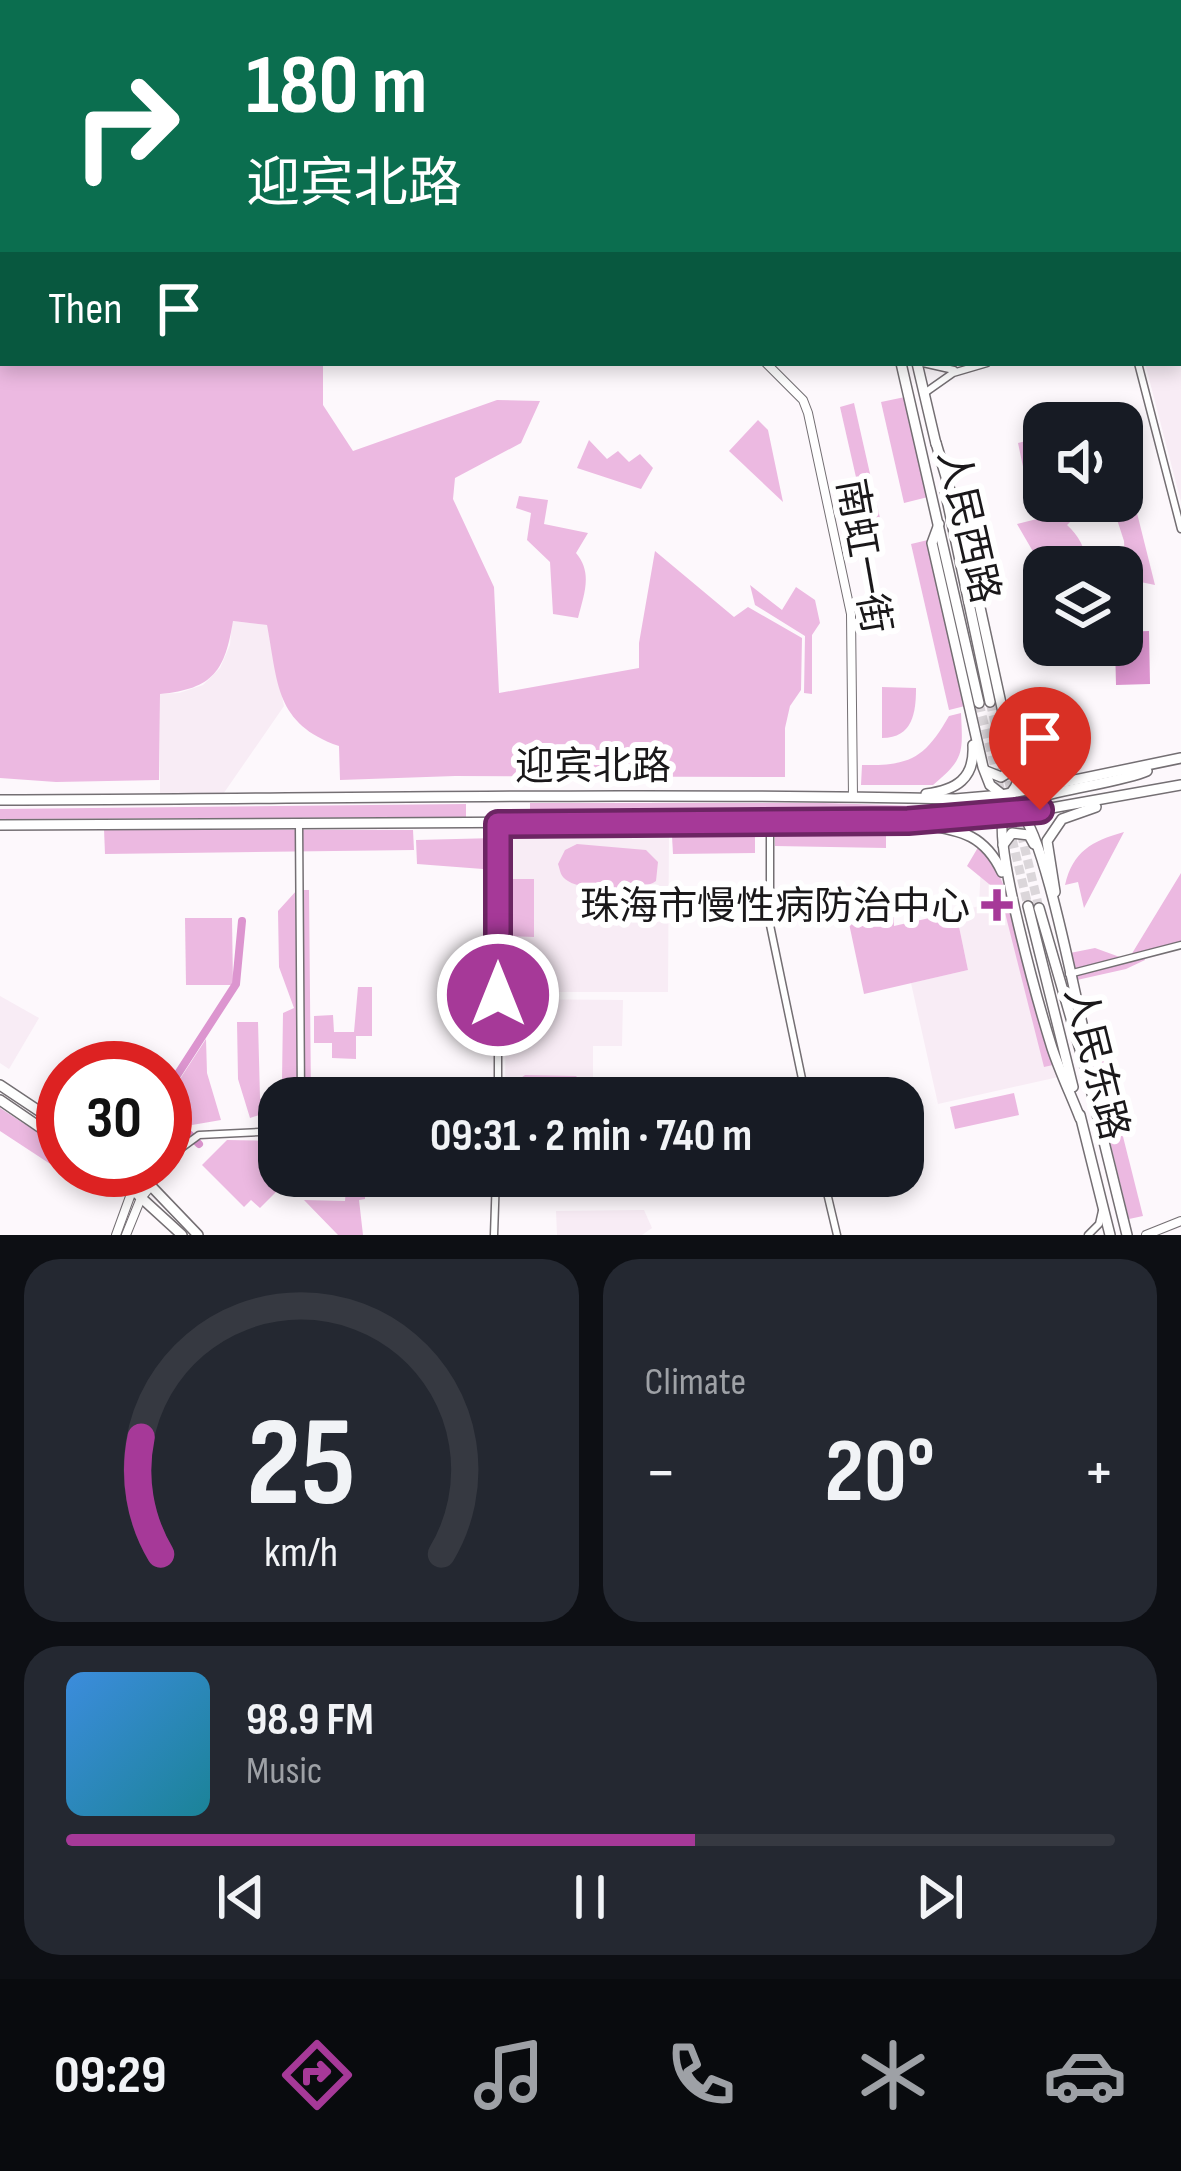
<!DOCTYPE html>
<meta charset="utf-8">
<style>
:root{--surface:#171b24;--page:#242831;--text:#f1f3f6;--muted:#9ea1a6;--line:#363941;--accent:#a63998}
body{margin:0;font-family:"Sofia Sans Condensed","Noto Sans SC",sans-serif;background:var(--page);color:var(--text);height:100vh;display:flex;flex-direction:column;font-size:45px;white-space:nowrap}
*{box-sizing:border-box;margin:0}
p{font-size:39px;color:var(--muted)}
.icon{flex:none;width:66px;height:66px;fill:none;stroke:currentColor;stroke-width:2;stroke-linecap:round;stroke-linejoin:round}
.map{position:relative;height:1235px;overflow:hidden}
.side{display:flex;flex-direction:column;gap:24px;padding:24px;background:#0d0f14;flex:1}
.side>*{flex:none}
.guide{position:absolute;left:0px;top:0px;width:1182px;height:366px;box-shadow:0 6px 18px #0003;background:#0b6e4f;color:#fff;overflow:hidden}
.fabs{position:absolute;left:1023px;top:402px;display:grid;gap:24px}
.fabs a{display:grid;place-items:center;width:120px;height:120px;border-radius:24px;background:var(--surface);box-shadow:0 6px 18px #0003;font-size:60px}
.speed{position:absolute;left:36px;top:1041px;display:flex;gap:24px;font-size:60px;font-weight:700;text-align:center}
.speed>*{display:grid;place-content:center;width:156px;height:156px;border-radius:50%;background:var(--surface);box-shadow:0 6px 18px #0003;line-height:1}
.speed .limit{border:18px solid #d22;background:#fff;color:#111}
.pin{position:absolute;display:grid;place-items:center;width:102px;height:102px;color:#fff;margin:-123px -51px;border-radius:50% 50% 50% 0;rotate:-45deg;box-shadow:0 0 12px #0007}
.pin .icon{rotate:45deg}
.me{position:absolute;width:132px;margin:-66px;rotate:0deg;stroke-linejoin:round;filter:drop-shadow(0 0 9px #0008)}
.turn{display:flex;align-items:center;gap:42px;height:252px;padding:0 48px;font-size:54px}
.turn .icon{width:156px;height:156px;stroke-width:2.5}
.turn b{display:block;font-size:84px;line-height:102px}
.then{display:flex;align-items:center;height:114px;padding:0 48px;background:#0003;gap:24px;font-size:45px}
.big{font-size:90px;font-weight:700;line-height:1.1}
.side .card{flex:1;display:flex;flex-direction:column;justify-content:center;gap:18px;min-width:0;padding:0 42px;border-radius:36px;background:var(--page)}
.side .dial{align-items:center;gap:0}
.dial svg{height:312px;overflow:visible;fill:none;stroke:var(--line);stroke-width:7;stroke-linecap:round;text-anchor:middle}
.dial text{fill:var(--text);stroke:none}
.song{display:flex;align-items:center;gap:36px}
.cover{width:144px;height:144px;border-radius:18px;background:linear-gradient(135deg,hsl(210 70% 55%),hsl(190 70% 35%))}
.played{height:12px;border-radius:6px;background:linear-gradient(90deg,var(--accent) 60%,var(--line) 60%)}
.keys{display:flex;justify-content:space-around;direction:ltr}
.heat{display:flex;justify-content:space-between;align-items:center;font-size:66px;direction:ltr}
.side .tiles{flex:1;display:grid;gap:24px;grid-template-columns:1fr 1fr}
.card:last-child{grid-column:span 2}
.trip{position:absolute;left:258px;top:1077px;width:666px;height:120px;border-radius:36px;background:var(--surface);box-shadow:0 6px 18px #0003;font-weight:700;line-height:120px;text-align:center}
.tabs{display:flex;height:192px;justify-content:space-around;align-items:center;background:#090b0e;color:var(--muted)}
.tabs .icon{width:84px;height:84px}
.tabs .active{color:var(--accent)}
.tabs b{font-size:54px;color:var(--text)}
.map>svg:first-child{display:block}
.built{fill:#f8ecf5}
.green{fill:#ecb9e1}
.water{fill:#dc95cf}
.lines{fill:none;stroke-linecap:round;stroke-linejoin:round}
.canal{stroke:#dc95cf;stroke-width:8}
.primary-tunnel{stroke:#dbd6da;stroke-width:9;stroke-dasharray:9 4.5;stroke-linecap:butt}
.minor-casing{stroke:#746f73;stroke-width:9}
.tertiary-casing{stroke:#746f73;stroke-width:10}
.secondary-casing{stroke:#746f73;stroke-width:10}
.primary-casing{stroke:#746f73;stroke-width:12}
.minor{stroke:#fff;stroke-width:6}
.tertiary{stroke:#fff;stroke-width:8}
.secondary{stroke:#fff;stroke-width:8}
.primary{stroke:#fff;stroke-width:9}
.route-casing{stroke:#6c2563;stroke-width:30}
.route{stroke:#a63998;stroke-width:21}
.poi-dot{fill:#a63998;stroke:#fff;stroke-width:4.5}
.labels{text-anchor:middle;stroke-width:12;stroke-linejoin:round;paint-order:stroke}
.street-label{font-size:39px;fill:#1a181a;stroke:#fff}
.poi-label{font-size:39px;fill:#1a181a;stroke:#fff;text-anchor:end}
</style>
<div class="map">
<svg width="1181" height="1235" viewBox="0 0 1181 1235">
<rect width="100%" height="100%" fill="#fdf8fc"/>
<g class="built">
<polygon points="1181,324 1181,502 1145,363 1179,363"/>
<polygon points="232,621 267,625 284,706 219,800 160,799 160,694 179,693 203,685 220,668 230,645"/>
<polygon points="504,833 669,833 668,992 503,992"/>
<polygon points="982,842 1000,868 1014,903 1063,1076 938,1104 911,983 968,970 956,912 979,906"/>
<polygon points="0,996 39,1018 9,1069 0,1063"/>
<polygon points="506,999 623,1000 622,1046 593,1046 593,1098 505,1098"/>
<polygon points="644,1210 652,1228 642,1235 557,1235 556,1211"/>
</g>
<g class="green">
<path d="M0 0 85 3H3V363H323V405L353 451 497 400 540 401 521 443 455 478 453 499 494 587 499 693 639 668V643L655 551 734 617 748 607 802 638 801 690 790 706 785 728V777L455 776 340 780 339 746C275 724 278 683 267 625L233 621C225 670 214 689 160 694L159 780 56 782 0 778Z"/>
<polygon points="905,397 928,497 904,503 881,402"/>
<polygon points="854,403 880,518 866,521 840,407"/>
<polygon points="758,420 768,430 783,502 729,451"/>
<path d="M1038 438 1044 453V501H1064L1073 519 1067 525C1079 536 1087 550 1086 567H1044V599L1036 601 1035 555 1017 524 1041 518 1038 499 1030 500 1018 443Z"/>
<polygon points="589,440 607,459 618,451 629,462 640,454 653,468 641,489 577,468"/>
<polygon points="1123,457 1155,585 1126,579 1124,541 1111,501 1122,501"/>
<path d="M519 496 548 500 544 524 588 533 576 553C593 573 584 594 578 618L553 614 550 562 527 540 531 513 516 508Z"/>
<polygon points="928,540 965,706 949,710 911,544"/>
<polygon points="750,585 782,610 796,587 815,600 820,623 812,635 812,694 804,693 805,636 755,605"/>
<path d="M882 687 916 688C916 712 913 738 882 738Z"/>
<path d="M961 713C963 754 964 759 933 785H861L862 765C910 766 925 758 949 716Z"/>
<polygon points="530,803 824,803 951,807 834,816 530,814"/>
<polygon points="466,804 466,817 0,819 0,809"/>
<polygon points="775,828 886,830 886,848 775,846"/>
<polygon points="104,829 413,830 414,850 105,854"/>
<path d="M1124 832 1084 908 1078 882 1065 885C1073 851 1092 841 1124 832Z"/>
<polygon points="755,834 755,853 673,854 672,836"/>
<polygon points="496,838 496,870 417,864 416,840"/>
<path d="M577 844 646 850 658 862 656 881C642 892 584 892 568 881 560 876 561 873 558 864L565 850Z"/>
<path d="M980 844C1021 897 1036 999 1053 1065L1044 1067 1000 893 967 866Z"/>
<polygon points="1181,873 1181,941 1144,954 1145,960 1126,969 1077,980 1070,953 1095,948 1128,960"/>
<polygon points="508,879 534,879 534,937 508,936"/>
<polygon points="297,890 309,890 311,1098 288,1098 282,1080 283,1013 294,1008 279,967 278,911"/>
<polygon points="881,909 893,909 894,926 956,912 968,970 864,994 847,914"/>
<polygon points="185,918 232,918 233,985 186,985"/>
<polygon points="358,987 372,987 372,1036 356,1036 356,1059 332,1058 332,1043 314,1043 314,1016 333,1015 334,1032 354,1032"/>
<polygon points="237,1022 258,1022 260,1098 265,1113 250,1118 238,1079"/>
<polygon points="206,1039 207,1073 221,1120 192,1125 175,1113 178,1082"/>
<polygon points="1104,1061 1143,1216 1129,1219 1091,1064"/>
<polygon points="525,1075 576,1076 587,1088 588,1098 510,1098 514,1083"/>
<polygon points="1014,1093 1019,1115 955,1129 950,1107"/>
<polygon points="0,1108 63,1149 63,1170 93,1170 118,1187 96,1194 0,1131"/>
<polygon points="227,1140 279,1141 279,1176 292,1176 260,1208 251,1200 244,1207 202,1165"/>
<polygon points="347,1176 365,1176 365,1199 359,1200 363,1235 338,1235 304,1200 345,1201"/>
</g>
<polygon class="water" points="1149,631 1150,684 1116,685 1115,645 1122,645 1122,632"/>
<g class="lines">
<polyline class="canal" points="199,1144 171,1116 172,1083 236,984 242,921"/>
<g class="primary-tunnel">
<polyline points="990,702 1039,908"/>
<polyline points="979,703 1002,797"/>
<polyline points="1006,813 1028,906"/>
</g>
<g class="minor-casing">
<g id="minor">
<polyline points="1179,314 1181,314"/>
<polyline points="923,363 954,370"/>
<polyline points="1138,363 1181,529"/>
<polyline points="926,392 953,373 987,363"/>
<polyline points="770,822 770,925 806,1098"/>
<polyline points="299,824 301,1098"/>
<polyline points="498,824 498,1098"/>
<polyline points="1069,974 1181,945"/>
<polyline points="165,1160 199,1135 279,1131"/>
<polyline points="823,1176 837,1235"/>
<polyline points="151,1186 159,1170"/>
<polyline points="494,1235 496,1176"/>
<polyline points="1088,1235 1099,1224 1102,1211"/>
</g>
</g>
<g class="tertiary-casing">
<polyline id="tertiary" points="1146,1235 1181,1221"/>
</g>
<g class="secondary-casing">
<g id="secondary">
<polyline points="511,0 513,3"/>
<polyline points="524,0 526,3"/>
<polyline points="724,3 734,0"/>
<polyline points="780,3 792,3"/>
<polyline points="849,3 851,0"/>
<polyline points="766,363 803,400 808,413 851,614 853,797"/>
<polyline points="116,1235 132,1191 144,1181"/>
<polyline points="126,1235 141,1198 151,1186"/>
</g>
</g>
<g class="primary-casing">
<g id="primary">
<polyline points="815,0 816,3"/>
<polyline points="839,0 839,3"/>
<polyline points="901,363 979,703"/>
<polyline points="917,363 936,444"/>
<polyline points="945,490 990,702"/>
<polyline points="939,524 932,543 983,767 990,785 1005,797"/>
<path d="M1018 744C1024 764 1041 778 1062 779"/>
<polyline points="986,771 1001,777 1011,771 1013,763"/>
<path d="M926 794C956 790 975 779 973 745"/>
<path d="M0 800C318 799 637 792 955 799L1002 795 1181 758"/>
<path d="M1020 812C1044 833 1074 992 1084 1032L1086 1060"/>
<path d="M862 818 878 814C917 813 1002 826 1018 781L967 548 936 443"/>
<polyline points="0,825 954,820 1040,810 1181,785"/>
<path d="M925 825C962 830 985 836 1002 872"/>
<polyline points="1003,845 1012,833 1029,835 1034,844"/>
<polyline points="1055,892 1047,841 1062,819 1096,807"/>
<polyline points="1028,906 1073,1087"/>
<polyline points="1039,908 1088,1077 1127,1235"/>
<polyline points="0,1085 63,1127"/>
<polyline points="0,1100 63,1143"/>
<polyline points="1080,1115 1110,1235"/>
<path d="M1080 1118C1071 1095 1060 1072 1052 1048 1042 1016 989 833 1005 813 1020 793 1116 785 1147 771"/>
<polyline points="102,1170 136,1193 182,1235"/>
<polyline points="127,1170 151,1186 198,1235"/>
</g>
</g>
<use href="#minor" class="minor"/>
<use href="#tertiary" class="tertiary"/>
<use href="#secondary" class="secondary"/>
<use href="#primary" class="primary"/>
</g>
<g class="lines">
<g class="route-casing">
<polyline id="route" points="498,995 498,824 908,821 1040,810"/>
</g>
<use href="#route" class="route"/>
</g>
<path class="poi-dot" d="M991 887h12v12h12v12h-12v12h-12v-12h-12v-12h12z"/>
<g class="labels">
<g class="street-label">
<text transform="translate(970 526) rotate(77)" y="14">人民西路</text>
<text transform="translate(865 556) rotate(80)" y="14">南虹一街</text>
<text x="593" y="779">迎宾北路</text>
<text transform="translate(1098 1063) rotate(76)" y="14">人民东路</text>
</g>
<g class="poi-label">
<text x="970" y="919">珠海市慢性病防治中心</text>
</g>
</g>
</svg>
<div class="fabs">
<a><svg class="icon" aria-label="sound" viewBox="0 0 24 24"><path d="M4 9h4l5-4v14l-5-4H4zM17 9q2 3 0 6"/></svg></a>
<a><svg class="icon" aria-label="layers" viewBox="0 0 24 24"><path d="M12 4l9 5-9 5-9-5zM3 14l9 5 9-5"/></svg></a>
</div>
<div class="speed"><div class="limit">30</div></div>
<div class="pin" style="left:1040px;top:810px;background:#d93025"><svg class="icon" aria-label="arrive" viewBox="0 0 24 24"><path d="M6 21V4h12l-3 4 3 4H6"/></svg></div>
<svg class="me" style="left:498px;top:995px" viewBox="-20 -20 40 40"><circle r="17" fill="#a63998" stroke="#fff" stroke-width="3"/><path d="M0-11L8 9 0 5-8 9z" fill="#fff"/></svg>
<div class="trip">09:31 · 2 min · 740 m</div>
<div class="guide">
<div class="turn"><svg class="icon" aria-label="right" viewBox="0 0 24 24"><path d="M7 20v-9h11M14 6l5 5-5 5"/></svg><div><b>180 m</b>迎宾北路</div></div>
<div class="then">Then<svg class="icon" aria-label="arrive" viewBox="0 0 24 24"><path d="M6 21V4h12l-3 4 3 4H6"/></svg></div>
</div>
</div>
<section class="side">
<div class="tiles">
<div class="card dial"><svg viewBox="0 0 100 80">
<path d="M14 69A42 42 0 1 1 86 69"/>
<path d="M14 69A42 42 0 0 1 9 39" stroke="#a63998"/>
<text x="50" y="56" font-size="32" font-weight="700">25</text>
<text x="50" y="72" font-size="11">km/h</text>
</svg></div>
<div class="card"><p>Climate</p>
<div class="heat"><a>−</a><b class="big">20°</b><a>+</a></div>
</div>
<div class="card">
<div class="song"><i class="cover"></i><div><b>98.9 FM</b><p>Music</p></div></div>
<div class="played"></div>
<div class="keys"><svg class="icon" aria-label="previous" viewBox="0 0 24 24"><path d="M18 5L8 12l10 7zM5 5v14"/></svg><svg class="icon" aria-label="pause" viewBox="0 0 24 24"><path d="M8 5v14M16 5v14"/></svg><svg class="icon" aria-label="next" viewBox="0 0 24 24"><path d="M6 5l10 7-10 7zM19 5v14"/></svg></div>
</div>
</div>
</section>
<nav class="tabs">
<b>09:29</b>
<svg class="icon active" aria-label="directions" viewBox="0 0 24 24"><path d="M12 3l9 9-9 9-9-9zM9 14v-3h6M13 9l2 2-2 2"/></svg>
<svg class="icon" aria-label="music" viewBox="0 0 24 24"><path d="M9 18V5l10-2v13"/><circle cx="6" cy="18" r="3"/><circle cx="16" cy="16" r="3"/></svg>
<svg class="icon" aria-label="phone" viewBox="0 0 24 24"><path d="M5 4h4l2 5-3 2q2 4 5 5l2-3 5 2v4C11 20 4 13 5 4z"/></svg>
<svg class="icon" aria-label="climate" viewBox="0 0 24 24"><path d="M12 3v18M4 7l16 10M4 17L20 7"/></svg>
<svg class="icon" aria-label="car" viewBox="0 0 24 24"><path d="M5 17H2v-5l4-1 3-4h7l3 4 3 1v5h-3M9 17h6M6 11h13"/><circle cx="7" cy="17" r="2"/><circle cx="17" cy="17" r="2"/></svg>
</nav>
